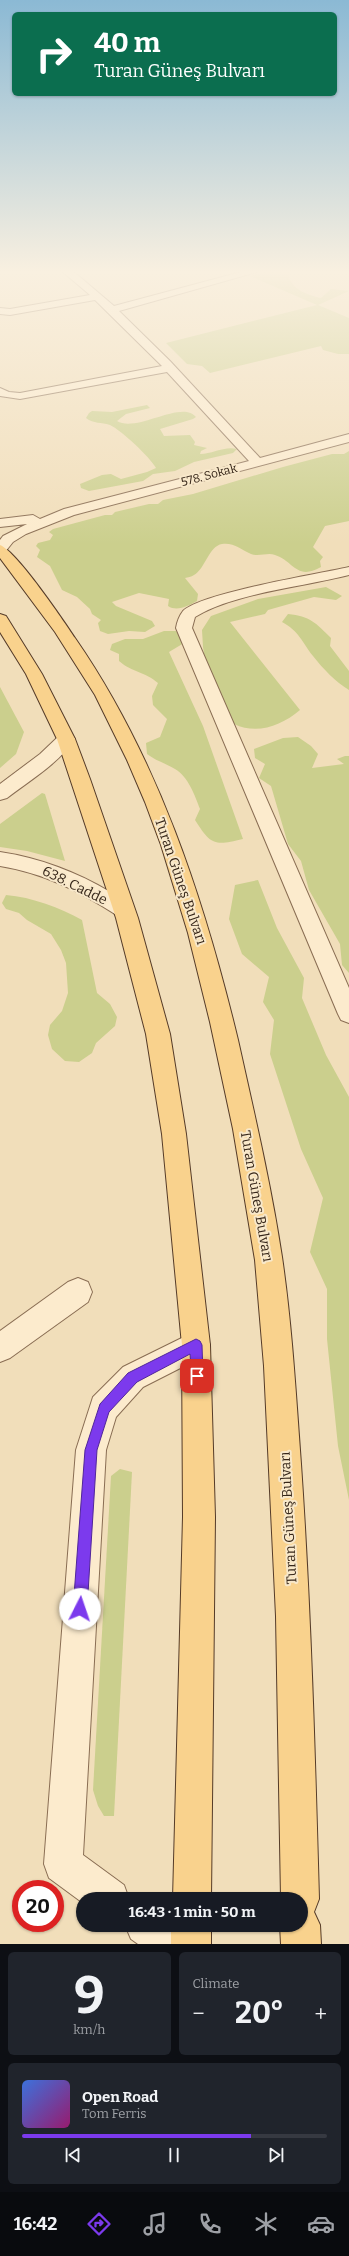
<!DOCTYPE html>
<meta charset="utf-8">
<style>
:root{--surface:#171b24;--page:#20242c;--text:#f1f3f6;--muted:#9ea1a6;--line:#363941;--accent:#7c3aed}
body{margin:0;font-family:Bitter,serif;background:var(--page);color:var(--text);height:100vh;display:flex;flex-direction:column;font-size:15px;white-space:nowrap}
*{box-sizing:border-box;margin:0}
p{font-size:13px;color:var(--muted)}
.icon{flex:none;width:22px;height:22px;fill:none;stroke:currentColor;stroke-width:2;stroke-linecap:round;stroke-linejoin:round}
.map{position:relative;height:1944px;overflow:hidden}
.drawer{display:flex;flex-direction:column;gap:8px;padding:8px;background:#0d0f14;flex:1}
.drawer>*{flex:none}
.top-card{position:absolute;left:12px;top:12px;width:325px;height:84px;border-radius:6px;box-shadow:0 1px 3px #0004;background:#0b6e4f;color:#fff;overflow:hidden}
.speed{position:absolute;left:12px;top:1880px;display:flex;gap:8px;font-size:20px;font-weight:700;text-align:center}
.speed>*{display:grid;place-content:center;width:52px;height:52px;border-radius:50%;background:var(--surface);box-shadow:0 1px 3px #0004;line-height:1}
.speed .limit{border:6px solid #d22;background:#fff;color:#111}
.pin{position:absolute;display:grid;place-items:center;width:34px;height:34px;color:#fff;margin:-17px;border-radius:8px;box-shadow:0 2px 6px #0006}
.me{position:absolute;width:44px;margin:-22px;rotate:4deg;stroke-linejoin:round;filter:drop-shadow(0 0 3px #0008)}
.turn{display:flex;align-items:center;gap:14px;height:84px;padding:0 16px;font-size:18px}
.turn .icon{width:52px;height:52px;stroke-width:2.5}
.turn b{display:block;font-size:28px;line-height:34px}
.big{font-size:30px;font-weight:700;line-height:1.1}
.drawer .widget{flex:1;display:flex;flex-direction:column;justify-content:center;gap:6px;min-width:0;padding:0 14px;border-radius:6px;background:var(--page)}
.drawer .dial{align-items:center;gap:0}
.dial b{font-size:52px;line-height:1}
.song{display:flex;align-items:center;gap:12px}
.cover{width:48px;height:48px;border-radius:6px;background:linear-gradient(135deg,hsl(220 70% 55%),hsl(320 70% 35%))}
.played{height:4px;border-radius:2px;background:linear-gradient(90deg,var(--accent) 75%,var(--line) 75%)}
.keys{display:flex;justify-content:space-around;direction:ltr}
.heat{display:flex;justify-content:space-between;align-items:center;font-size:22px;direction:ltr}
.drawer .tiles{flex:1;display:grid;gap:8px;grid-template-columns:1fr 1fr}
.widget:last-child{grid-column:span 2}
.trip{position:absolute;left:76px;top:1892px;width:232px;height:40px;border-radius:20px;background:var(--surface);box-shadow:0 1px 3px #0004;font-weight:700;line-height:40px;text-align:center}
.dock{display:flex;height:64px;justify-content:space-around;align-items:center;background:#090b0e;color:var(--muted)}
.dock .icon{width:28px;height:28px}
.dock .current{color:var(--accent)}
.dock b{font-size:18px;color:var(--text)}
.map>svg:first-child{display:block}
.green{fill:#cbcf8d}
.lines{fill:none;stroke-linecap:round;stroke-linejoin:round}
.minor-casing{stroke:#896d53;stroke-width:2}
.major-casing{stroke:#553b28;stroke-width:2}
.minor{fill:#fcebcd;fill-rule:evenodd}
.major{fill:#f9d28d;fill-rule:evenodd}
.route{fill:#7c3aed;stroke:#51269a}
.labels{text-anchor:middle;stroke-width:4;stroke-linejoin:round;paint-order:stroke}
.far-street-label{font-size:12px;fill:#362619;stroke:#f8e8ca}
.street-label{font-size:14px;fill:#362619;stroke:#f8e8ca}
</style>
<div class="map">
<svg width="349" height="1944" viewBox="0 0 349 1944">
<rect width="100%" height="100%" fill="#f1deba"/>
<g class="green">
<path d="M265 272H291L289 275C291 290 308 295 321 298L331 289 349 291 318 305 349 318V354H338L323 350 321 346 210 373 202 366 187 364 166 343 317 305 250 276Z"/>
<path d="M147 405 150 408 126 414 117 421C137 433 182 399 196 417L193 419 160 429 164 436 190 435 195 442 194 445 207 448 201 451 200 454C213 454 224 446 237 449L233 453 194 462 175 471 153 474 143 481 89 491 81 488 80 484 102 475 111 474 121 479 147 472 156 468C150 457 121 430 110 425 101 422 94 424 86 418L89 413 92 411 112 412Z"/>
<path d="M349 451V521L325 526 313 547 323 557 320 561 321 567C296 581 294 561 275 555 268 552 259 557 251 554 242 550 233 542 222 544 209 546 205 569 194 575 191 577 188 577 185 578L198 594 197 601C188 606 177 612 168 606L169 599 139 593 112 602 116 606 152 621 155 626 145 632 129 631 108 634 100 631 98 623 101 620 92 614 90 609 77 597 62 590 50 566 37 557 40 550 36 546 38 543 50 540 53 535 49 532 53 529 105 515H112L115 512 149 504H158L163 500 193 494 283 467 332 454H344Z"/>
<path d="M326 587 342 596 336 600 314 597 268 610 265 614 230 622 300 710C281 726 257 735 234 724L205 660 203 647 202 630 211 616 258 599Z"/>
<path d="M288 614C310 616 316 623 331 638L330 646 349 671V690C336 682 323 669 313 656 302 642 299 631 282 622Z"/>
<path d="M164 631H176L184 643 169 652 203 726 243 839C214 846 211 845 195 820L200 809C195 796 188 776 175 769 165 763 156 761 147 754L146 743 160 737 167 719 153 705 152 696 158 683C144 671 133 673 119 661V654L110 650 112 644 125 639H143Z"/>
<polygon points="0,687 24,732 16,754 0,768"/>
<polygon points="298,737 311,746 318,754 312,768 344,764 337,759 345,756 349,756 349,973 342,965 340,944 309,890 301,861 288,844 271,786 259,778 265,764 255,758 254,749 283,738"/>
<polygon points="42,793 45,794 65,861 27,851 0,847 0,824"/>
<polygon points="258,880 277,928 304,978 302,998 326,1055 349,1097 349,1500 338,1446 327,1339 327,1289 310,1252 323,1198 301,1149 270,1054 274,1020 263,1002 269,977 242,954 229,919 235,885"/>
<path d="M6 895C32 897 60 908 82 920L97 993 110 1004 117 1017 115 1026 96 1043 92 1053 79 1062 65 1061 52 1049 48 1035 50 1025 62 1011 68 993 66 963 61 950 51 934 27 920 19 913 6 909 2 903Z"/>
<polygon points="120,1469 132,1472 114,1816 104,1816 98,1806 93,1790 111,1476"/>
</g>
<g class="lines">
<g class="minor-casing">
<g id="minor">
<polygon points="63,272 74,272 114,306 241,272 257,272 119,311 170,361 260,458 349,434 349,442 74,515 26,534 13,542 5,552 0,553 0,540 3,536 27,524 0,527 0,519 33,515 40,519 64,509 249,461 167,372 20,399 0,396 0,388 9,392 20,393 162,366 95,300 10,315 0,314 0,308 10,309 90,295"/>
<path d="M349 567V575C303 587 233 593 195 617L192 628 349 988V1023L341 1020 338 1014 176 628C177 622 179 616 183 611 201 593 318 574 349 567Z"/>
<path d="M66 733 72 735 75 739C59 763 29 781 7 798L0 800V784L40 754 60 735Z"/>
<path d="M0 852C40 858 77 872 112 893 120 898 131 902 135 911L132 916 125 919 118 916C81 892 44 873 0 866Z"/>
<polygon points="78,1278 88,1282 92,1292 88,1302 10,1358 0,1362 0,1331 68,1282"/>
<polygon points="196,1331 206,1335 210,1345 206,1355 143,1387 116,1417 106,1450 83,1855 124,1885 129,1899 83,1899 83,1903 49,1878 44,1864 76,1450 93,1397 123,1367"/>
<polygon points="125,1925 178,1925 185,1930 191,1944 138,1944 131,1939"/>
</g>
</g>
<g class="major-casing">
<g id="major">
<path d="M0 545C17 552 63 620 75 638 158 758 204 899 238 1040 254 1112 271 1184 282 1257 292 1325 296 1395 301 1464 311 1609 315 1754 319 1899L314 1912 320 1925 321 1944H281L280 1925H301V1899H281L276 1616 264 1366 255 1260 233 1129 210 1022 188 933 161 845 145 802 127 760 95 695 55 632 0 558Z"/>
<polygon points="0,614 6,616 42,674 75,739 90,779 138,918 170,1034 186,1134 210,1345 215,1517 211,1899 173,1899 183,1517 182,1345 162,1134 146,1034 116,918 57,739 26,674 0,632"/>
<rect x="171" y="1925" width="40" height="19"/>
</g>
</g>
<use href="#minor" class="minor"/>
<use href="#major" class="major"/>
</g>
<linearGradient id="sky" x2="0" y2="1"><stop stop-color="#8bb9d4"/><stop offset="0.5" stop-color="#f9f0e0"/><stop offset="1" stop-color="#f9f0e0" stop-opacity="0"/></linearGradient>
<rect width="349" height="544" fill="url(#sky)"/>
<polygon class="route" points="196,1339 200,1341 202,1345 203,1376 201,1380 197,1382 192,1380 190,1354 137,1382 109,1412 97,1450 87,1609 85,1614 80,1616 75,1614 73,1609 85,1450 100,1404 128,1373"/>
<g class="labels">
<g class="far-street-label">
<text transform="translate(209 475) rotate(-15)" y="4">578. Sokak</text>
</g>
<g class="street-label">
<text transform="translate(181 881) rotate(71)" y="5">Turan Güneş Bulvarı</text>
<text transform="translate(75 885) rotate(26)" y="5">638. Cadde</text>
<text transform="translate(257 1196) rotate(80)" y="5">Turan Güneş Bulvarı</text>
<text transform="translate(288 1518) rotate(-93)" y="5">Turan Güneş Bulvarı</text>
</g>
</g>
</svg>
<div class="speed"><div class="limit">20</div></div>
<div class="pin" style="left:197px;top:1376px;background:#d93025"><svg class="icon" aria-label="arrive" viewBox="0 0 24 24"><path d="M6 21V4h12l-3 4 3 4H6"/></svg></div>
<svg class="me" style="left:80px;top:1609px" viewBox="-20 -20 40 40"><circle r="19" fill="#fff"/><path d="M0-13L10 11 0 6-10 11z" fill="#7c3aed"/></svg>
<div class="trip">16:43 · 1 min · 50 m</div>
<div class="top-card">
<div class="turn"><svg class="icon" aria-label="right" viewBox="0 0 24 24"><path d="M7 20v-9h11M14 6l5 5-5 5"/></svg><div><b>40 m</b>Turan Güneş Bulvarı</div></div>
</div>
</div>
<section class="drawer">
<div class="tiles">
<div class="widget dial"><b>9</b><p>km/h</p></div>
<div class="widget"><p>Climate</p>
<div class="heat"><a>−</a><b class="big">20°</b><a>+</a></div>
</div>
<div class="widget">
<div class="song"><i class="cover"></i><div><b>Open Road</b><p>Tom Ferris</p></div></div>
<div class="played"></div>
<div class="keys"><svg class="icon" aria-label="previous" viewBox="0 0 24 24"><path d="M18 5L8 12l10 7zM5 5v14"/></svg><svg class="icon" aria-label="pause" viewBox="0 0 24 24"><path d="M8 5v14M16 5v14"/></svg><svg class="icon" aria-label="next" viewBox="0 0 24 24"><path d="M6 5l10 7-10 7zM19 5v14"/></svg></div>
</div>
</div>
</section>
<nav class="dock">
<b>16:42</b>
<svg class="icon current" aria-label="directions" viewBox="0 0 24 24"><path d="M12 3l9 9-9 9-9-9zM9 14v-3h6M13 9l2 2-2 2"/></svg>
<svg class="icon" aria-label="music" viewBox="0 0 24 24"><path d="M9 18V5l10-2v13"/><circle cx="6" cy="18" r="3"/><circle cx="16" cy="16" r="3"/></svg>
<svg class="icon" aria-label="phone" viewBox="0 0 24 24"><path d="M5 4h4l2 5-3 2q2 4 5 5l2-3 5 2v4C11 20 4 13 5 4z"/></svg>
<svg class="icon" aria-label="climate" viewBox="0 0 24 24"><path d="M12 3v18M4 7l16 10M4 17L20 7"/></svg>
<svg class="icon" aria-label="car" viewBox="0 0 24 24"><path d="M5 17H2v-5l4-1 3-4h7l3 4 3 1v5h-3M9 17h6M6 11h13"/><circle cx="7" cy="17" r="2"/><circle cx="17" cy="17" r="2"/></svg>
</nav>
